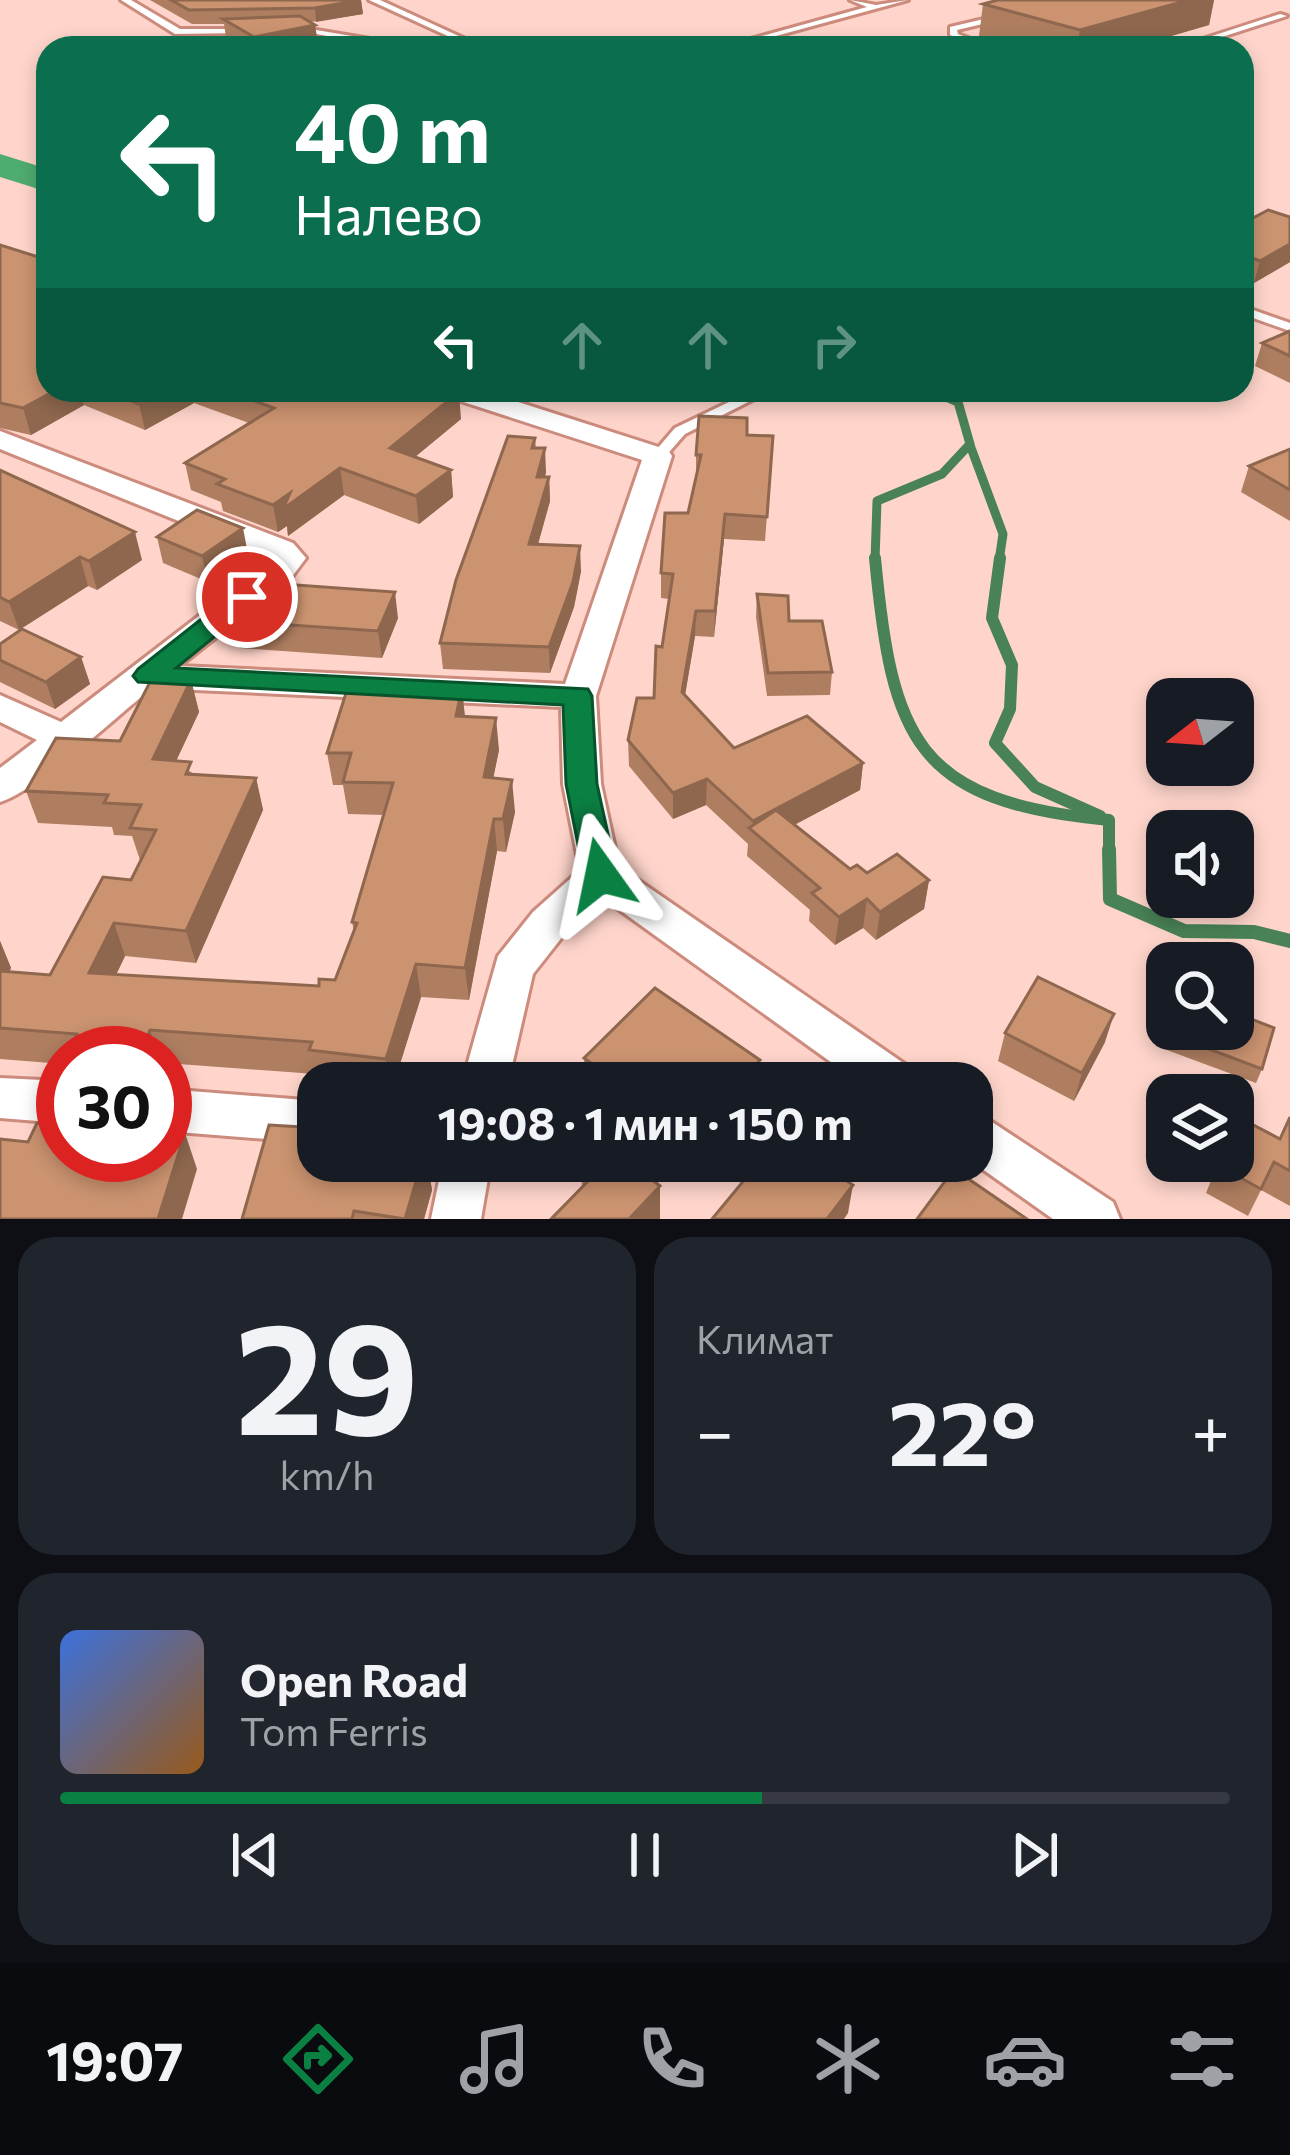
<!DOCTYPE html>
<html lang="ru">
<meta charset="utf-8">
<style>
:root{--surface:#171b24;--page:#20242c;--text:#f1f3f6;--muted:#9ea1a6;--line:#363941;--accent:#0b8043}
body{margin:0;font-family:Commissioner,sans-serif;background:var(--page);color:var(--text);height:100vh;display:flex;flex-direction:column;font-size:45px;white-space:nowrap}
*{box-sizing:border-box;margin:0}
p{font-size:39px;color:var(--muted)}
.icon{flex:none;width:66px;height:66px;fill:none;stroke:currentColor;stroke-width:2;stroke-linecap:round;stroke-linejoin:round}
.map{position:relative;height:1219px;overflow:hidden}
.sheet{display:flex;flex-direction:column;gap:18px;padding:18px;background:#0d0f14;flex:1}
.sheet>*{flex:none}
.banner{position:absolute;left:36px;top:36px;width:1218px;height:366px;border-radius:36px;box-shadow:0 6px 18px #0003;background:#0b6e4f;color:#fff;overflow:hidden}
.needle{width:78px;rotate:253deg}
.buttons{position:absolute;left:1146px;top:678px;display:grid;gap:24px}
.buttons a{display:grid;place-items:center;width:108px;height:108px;border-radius:24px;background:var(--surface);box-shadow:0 6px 18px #0003;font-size:60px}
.speed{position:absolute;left:36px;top:1026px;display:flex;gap:24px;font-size:60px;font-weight:700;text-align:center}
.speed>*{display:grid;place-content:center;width:156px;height:156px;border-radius:50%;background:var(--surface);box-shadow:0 6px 18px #0003;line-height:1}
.speed .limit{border:18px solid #d22;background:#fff;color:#111}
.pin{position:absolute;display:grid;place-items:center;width:102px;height:102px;color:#fff;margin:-51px;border:6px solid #fff;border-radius:50%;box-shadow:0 3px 12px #0007}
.me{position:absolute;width:132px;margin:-66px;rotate:348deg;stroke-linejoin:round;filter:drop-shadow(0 0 9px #0008)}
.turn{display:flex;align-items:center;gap:42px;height:252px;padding:0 60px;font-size:54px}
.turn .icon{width:156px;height:156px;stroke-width:2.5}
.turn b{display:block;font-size:84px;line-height:102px}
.lanes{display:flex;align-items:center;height:114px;padding:0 60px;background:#0003;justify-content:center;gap:60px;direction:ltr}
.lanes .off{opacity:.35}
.big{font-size:90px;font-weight:700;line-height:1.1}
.sheet .tile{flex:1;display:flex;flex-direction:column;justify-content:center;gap:18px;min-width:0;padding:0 42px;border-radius:36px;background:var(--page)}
.sheet .dial{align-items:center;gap:0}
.dial b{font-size:156px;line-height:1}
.song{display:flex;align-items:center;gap:36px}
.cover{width:144px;height:144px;border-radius:18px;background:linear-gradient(135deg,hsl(220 70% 55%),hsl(30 70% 35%))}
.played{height:12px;border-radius:6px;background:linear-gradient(90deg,var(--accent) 60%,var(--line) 60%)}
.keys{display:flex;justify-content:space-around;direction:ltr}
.heat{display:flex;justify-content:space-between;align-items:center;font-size:66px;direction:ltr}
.sheet .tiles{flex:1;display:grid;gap:18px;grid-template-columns:1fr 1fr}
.tile:last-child{grid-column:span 2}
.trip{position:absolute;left:297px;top:1062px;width:696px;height:120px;border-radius:36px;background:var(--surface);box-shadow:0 6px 18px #0003;font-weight:700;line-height:120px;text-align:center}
.dock{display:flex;height:192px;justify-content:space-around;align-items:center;background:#090b0e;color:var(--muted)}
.dock .icon{width:84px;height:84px}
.dock .current{color:var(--accent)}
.dock b{font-size:54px;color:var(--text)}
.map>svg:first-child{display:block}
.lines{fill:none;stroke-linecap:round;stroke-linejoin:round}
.stream-far2{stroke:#498256;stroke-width:9}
.stream-far1{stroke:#498256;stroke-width:12}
.stream{stroke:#498256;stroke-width:14}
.river{fill:#4fac70;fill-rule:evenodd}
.lane-casing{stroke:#cc8b7c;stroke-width:6}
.street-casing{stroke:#cc8b7c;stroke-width:6}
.lane{fill:#fff;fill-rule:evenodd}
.street{fill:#fff;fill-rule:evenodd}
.wall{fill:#af7e60}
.shaded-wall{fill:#8e674e}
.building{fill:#cb9370;stroke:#8e674e;stroke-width:3}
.route{fill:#0b8043;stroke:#07532c;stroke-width:3}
</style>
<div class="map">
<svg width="1290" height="1219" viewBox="0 0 1290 1219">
<rect width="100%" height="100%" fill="#ffd5cb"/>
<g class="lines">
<g class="stream-far2">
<polyline points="970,445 1003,534 999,561"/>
<polyline points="875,561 877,501 942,474 970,444 958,402 930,390"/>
</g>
<g class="stream-far1">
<path d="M875 558C892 739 915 802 1109 820V852"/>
<polyline points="1000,558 992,618 1012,665 1010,709 995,743 1035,787 1100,816"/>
</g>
<polyline class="stream" points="1109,849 1110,899 1184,931 1254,932 1290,941"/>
<polygon class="river" points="0,154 48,169 48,192 0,177"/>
<g class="lane-casing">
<g id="lane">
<polygon points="121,0 131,0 180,29 246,29 250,31 246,33 175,34"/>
<polygon points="369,0 380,0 485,48 474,48"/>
<polygon points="850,0 876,5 908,0 732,48 718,48 867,7"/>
<polygon points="1280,14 1287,16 1188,48 1175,48"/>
<polygon points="1001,15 1004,19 957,30 958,34 994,48 982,48 950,35 950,27"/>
<polygon points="292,26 406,45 410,48 392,48 295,30"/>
<polygon points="1242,306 1290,323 1290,331 1242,314"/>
<polygon points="754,390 772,390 685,434 663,459 658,460 651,456 675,428"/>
</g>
</g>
<g class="street-casing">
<g id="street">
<path d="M441 390H481L668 450 672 456 596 696 601 784 619 867 912 1069 919 1083H860L603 898 563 936 533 974 508 1083H462L498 956 533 912 580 870 563 784 561 707 152 688C118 715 37 791 0 802V768L37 740 0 722V695L61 722 273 559 0 449V431L293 543 306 558 291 578 180 666 565 684 642 460 445 396Z"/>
<polygon points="0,1078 63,1081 63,1123 0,1118"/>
<polygon points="165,1089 318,1101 318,1143 165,1131"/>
<polygon points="972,1114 989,1120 1113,1202 1120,1219 1053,1219 971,1161"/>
<polygon points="443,1161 491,1161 481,1219 431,1219"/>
</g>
</g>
<use href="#lane" class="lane"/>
<use href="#street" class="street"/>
</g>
<g class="wall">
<polygon points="150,0 361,0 363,14 311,22 318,43 291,48 245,48 226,37 224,24 192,24"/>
<polygon points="998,0 1214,0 1209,25 1130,48 1018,48 979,36 983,4"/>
<polygon points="1290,217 1290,262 1254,283 1242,278 1242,224"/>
<polygon points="0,245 48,390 318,390 341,398 461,419 415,457 451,470 453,497 419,524 344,495 288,536 287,526 278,532 223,511 221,502 191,490 185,463 249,423 194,403 145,430 84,405 31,435 0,428"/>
<polygon points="1290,331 1290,383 1255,366 1262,343"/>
<polygon points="747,435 773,436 765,541 724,539 714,637 695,636 685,696 734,748 863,763 860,790 794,825 850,869 929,880 924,909 876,940 863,928 835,945 809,921 810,910 747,856 748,844 706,805 673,819 629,766 628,740 654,698 669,599 661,598 661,573 688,513 696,478 696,455"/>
<polygon points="535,438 536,448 546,472 545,477 549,477 550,501 538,544 581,571 574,607 550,673 443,669 440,643"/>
<polygon points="1290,449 1290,521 1241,492 1249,466"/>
<polygon points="0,470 142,560 97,590 88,586 19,630 0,621"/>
<polygon points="157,537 248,554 208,582 163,563"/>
<polygon points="757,594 789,621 832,672 830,695 767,696 756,617"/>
<polygon points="398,618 382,658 240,648 234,621"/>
<polygon points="0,644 81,657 90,684 55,709 0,682"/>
<polygon points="191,680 199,712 176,761 195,775 256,778 263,810 196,963 125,956 116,975 319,986 335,980 354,932 352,922 384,815 348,814 343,785 333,785 327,753 422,695 462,688 465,717 499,750 493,778 515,812 506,852 497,851 469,1000 421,997 394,1083 321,1083 317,1082 315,1074 165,1063 165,1053 63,1053 63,1064 0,1059 0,941 11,968 9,972 50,975 131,880 140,860 132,836 114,835 112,827 38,823 26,791 120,741"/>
<polygon points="1161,1031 1262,1069 1256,1083 1156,1046"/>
<polygon points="1005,1033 1105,1042 1074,1101 998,1061"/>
<polygon points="584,1058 760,1060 759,1083 585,1083"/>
<polygon points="1290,1117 1290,1206 1261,1190 1248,1216 1206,1193 1219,1161 1280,1139"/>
<polygon points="318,1161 427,1161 432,1190 424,1219 242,1219"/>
<polygon points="667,1161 704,1161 690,1178"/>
<polygon points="581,1162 660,1186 660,1219 551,1219 582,1187"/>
</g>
<g class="shaded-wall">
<polygon points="361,0 363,14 316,22 315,8"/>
<polygon points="1189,0 1214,0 1209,25 1130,48 1077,48 1080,30"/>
<polygon points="315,25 318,43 291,48 256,48 254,37"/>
<polygon points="1290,244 1290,262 1254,283 1260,261"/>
<polygon points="56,390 80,390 84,405 31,435 23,408"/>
<polygon points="165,390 191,390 194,403 145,430 139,404"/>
<polygon points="459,392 461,419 393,475 390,448"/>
<polygon points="545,448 546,472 538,501 537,477"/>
<polygon points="340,468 344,495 288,536 287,526 278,532 273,505 290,493"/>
<polygon points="451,470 453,497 419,524 416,496"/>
<polygon points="549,477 550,501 531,569 529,544"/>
<polygon points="725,514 724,539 714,637 715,611"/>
<polygon points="243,528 248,554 208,582 202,556"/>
<polygon points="135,532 142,560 97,590 89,561"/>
<polygon points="580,546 581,571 574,607 550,673 549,647"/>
<polygon points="80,557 88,586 19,630 9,602"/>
<polygon points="395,592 398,618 382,658 378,631"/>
<polygon points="696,611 695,636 681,718 682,692"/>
<polygon points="81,657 90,684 55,709 46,682"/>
<polygon points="191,680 199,712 162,791 153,759"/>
<polygon points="462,688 465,720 456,716"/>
<polygon points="496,718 499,750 487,809 484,777"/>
<polygon points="863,763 860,790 764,841 753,831 753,821"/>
<polygon points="256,778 263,810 196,963 186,931"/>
<polygon points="707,779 706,805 673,819 673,793"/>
<polygon points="512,780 515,812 506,852 503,819"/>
<polygon points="494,819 497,851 469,1000 465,968"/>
<polygon points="929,880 924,909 876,940 880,912"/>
<polygon points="867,899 863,928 835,945 839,917"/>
<polygon points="114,923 125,956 101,1006 89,973"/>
<polygon points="0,941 11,968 0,987"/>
<polygon points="416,964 421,997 394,1083 390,1083 386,1059"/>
<polygon points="1114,1014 1105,1042 1074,1101 1082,1073"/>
<polygon points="150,1030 157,1053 141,1053"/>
<polygon points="760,1060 759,1083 740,1083"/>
<polygon points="185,1133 197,1169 182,1219 158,1219"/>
<polygon points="422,1161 427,1161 432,1190 424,1219 405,1219"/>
<polygon points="690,1161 704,1161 690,1178"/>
<polygon points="853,1185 848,1213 844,1219 827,1219"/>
<polygon points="660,1186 660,1219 630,1219"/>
</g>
<g class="building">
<polygon points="171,0 360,0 315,8 189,10"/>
<polygon points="998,0 1189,0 1080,30 983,4"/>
<polygon points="300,16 315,25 254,37 223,19"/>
<polygon points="1268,210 1290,217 1290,244 1260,261 1242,254 1242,224"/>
<polygon points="0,245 48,260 48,390 56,390 23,408 0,403"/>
<polygon points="1290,331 1290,356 1262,343"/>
<polygon points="104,390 165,390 139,404"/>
<polygon points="225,390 318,390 341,398 353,390 451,390 459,392 390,448 451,470 416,496 340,468 283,509 290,493 273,505 217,484 225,479 185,463 274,408"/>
<polygon points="699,416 747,418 747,435 773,436 767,517 725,514 715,611 696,611 682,692 734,748 807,716 863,763 753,821 707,779 673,793 628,740 637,698 654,698 656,646 662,647 673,574 661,573 665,513 688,513 701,455 696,455"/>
<polygon points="508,436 535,438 532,448 545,448 537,477 549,477 529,544 580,546 573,582 549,647 440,643 456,580"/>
<polygon points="1290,449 1290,490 1249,466"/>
<polygon points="0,470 135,532 89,561 80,557 9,602 0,597"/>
<polygon points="197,510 243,528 202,556 157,537"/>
<polygon points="254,582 395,592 378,631 234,621"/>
<polygon points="757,594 788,596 789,621 822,621 832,672 768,673"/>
<polygon points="22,629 81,657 46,682 0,660 0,644"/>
<polygon points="152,678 191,680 153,759 191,762 186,774 256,778 186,931 114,923 89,973 319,986 319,979 335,980 357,923 352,922 393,783 343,782 351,753 327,753 346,693 422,695 424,687 462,688 456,716 496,718 484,777 512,780 503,819 494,819 465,968 416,964 386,1059 309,1050 312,1042 150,1030 141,1053 69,1053 77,1034 0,1028 0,971 50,975 103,877 131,880 156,830 130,828 141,805 104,803 108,795 26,791 56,738 120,741"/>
<polygon points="776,810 850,869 857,865 867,873 897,854 929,880 880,912 867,899 839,917 812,893 820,888 749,828"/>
<polygon points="1038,977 1114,1014 1082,1073 1005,1033"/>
<polygon points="655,988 760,1060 740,1083 618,1083 584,1058"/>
<polygon points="1233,1012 1274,1028 1262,1069 1161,1031 1167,1017 1167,1029 1233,1029"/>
<polygon points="1290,1117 1290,1171 1274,1162 1261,1189 1217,1165 1219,1161 1233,1161 1233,1133 1240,1118 1280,1139"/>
<polygon points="37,1123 63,1125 63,1155 165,1155 165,1132 185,1133 158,1219 0,1219 0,1139 28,1142"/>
<polygon points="269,1125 318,1128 318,1161 422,1161 405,1219 354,1211 352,1219 242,1219"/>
<polygon points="582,1161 629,1161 660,1186 630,1218 631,1219 551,1219 595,1174 581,1162"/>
<polygon points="760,1161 785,1161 794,1167 799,1161 817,1161 853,1185 827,1219 712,1219"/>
<polygon points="954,1169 1027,1219 917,1219"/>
</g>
<polygon class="route" points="247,589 260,597 256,603 176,668 588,689 592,696 597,784 617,875 612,884 601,888 589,884 584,875 566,784 563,705 138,682 133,676 138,669 237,591"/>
</svg>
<div class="buttons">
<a><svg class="needle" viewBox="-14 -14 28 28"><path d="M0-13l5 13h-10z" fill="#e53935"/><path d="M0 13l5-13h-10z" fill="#9ea1a6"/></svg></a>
<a><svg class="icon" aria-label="sound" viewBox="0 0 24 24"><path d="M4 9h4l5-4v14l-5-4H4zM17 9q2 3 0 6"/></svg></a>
<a><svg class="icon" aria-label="search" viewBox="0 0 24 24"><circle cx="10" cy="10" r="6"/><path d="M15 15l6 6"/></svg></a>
<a><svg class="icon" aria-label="layers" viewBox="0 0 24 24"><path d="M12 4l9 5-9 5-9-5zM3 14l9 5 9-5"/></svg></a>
</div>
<div class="speed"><div class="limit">30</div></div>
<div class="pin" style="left:247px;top:597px;background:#d93025"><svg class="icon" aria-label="arrive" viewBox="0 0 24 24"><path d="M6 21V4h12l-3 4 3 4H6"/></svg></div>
<svg class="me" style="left:601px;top:875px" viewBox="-20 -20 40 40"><path d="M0-17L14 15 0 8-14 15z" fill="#0b8043" stroke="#fff" stroke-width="4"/></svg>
<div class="trip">19:08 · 1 мин · 150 m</div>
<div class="banner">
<div class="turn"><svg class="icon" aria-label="left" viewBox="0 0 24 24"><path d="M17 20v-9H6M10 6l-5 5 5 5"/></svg><div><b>40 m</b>Налево</div></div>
<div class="lanes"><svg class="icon" aria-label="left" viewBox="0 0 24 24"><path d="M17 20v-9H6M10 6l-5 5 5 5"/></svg><svg class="icon off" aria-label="ahead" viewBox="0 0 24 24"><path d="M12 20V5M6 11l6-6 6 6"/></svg><svg class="icon off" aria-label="ahead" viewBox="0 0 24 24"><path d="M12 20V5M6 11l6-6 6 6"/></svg><svg class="icon off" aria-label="right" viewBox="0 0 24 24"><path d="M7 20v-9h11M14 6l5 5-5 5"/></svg></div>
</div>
</div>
<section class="sheet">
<div class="tiles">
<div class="tile dial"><b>29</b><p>km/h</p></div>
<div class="tile"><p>Климат</p>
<div class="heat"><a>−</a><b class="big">22°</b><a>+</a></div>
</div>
<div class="tile">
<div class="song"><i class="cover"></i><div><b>Open Road</b><p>Tom Ferris</p></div></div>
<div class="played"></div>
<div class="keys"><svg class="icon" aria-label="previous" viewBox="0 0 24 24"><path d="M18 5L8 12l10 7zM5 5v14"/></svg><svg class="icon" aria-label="pause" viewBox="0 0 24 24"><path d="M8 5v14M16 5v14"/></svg><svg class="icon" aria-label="next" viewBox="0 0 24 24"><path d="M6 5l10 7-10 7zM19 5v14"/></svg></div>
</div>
</div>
</section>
<nav class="dock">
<b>19:07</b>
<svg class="icon current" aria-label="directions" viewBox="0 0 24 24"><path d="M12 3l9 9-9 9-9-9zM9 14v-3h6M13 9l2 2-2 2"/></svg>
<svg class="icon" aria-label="music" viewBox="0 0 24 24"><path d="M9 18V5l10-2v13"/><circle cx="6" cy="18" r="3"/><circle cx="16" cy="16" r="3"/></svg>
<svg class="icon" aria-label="phone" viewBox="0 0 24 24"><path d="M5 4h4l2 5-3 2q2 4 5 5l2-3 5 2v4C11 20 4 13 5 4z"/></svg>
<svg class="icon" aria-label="climate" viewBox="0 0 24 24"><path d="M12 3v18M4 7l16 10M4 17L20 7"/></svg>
<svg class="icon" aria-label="car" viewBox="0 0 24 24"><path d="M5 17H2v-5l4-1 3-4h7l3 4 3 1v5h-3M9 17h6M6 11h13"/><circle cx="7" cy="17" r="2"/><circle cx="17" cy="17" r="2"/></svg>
<svg class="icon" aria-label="filters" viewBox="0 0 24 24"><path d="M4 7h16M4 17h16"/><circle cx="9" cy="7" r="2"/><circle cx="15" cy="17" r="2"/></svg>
</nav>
